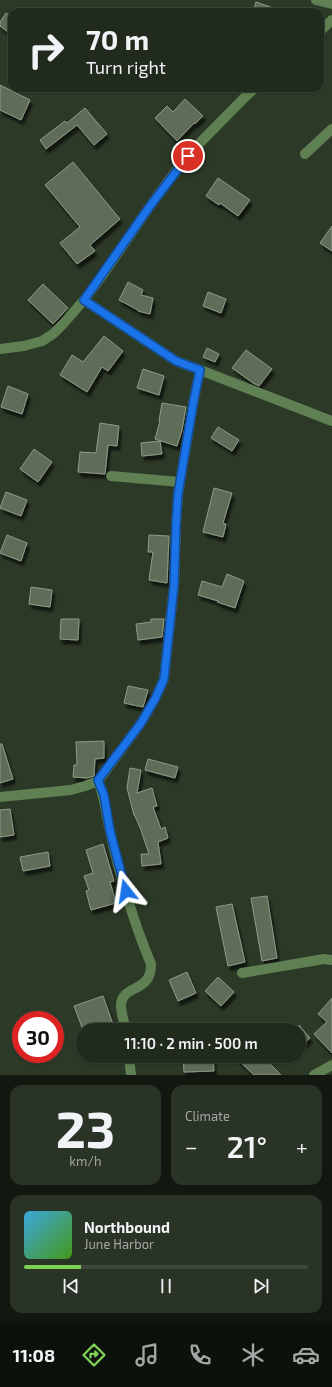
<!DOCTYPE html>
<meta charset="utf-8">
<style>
:root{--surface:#212b1d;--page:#293326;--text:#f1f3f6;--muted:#a2a7a4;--line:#3e473b;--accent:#7dd154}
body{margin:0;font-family:"Exo 2",sans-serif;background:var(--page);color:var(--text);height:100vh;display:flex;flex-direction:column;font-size:15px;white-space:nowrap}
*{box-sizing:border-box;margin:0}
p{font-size:13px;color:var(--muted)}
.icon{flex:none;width:22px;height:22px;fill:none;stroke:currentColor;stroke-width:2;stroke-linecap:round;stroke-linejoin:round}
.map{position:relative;height:1075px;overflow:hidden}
.side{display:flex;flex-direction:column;gap:10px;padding:10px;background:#121810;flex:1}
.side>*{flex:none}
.hud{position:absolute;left:8px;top:8px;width:316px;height:84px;border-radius:12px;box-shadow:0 1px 3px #0004,0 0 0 1px var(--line);background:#212b1d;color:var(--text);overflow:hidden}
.speed{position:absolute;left:12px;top:1011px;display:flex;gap:8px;font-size:20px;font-weight:700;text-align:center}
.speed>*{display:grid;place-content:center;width:52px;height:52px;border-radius:50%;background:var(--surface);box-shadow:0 1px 3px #0004,0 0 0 1px var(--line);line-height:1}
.speed .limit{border:6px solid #d22;background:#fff;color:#111}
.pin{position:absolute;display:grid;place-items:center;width:34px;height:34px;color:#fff;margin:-17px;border:2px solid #fff;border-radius:50%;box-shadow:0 1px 4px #0007}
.me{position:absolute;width:44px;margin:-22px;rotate:345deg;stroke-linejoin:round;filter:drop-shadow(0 0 3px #0008)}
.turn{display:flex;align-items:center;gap:14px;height:84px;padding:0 12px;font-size:18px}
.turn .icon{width:52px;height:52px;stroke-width:2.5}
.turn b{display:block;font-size:28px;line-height:34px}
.big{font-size:30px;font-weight:600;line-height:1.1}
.side .widget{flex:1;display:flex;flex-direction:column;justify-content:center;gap:6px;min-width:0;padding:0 14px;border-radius:12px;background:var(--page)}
.side .dial{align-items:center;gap:0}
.dial b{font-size:52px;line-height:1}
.song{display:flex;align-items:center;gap:12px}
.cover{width:48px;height:48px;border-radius:6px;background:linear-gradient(135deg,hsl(200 70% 55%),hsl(100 70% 35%))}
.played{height:4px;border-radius:2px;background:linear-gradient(90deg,var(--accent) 20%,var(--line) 20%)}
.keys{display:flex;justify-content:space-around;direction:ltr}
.heat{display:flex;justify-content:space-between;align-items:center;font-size:22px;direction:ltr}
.side .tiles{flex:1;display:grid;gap:10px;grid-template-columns:1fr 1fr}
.widget:last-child{grid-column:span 2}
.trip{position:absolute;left:76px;top:1023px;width:230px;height:40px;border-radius:20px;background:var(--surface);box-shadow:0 1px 3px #0004,0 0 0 1px var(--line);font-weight:600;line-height:40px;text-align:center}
.menu{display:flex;height:64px;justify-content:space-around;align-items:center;background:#0d110c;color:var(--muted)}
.menu .icon{width:28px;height:28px}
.menu .selected{color:var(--accent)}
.menu b{font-size:18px;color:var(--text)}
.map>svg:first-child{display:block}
.building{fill:#5f6c59;stroke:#8c9b87;filter:url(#shadow)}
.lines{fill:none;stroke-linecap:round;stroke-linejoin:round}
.minor{stroke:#5f8052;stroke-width:10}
.route-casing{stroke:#114b97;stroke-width:10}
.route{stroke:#1a73e8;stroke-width:7}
</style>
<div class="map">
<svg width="332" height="1075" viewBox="0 0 332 1075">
<defs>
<filter id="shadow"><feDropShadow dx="2.5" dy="4.5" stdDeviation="1" flood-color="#0009"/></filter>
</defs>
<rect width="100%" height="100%" fill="#2c3927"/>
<g class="building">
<polygon points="256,2 282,11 281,12 253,12"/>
<polygon points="6,13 12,17 12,35 0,26 0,22"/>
<polygon points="0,85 30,100 21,120 0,110"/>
<polygon points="185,99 203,116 195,124 194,123 177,141 155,118 167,106 173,112"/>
<polygon points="85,108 107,134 94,145 77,125 46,149 40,140 65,121 67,123"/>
<polygon points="73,162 120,219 90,245 95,251 77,264 60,243 80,227 45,185"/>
<polygon points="218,178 250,200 238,216 220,203 219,205 206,196"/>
<polygon points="332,226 332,251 320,243"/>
<polygon points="128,282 143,290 141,295 153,298 150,314 138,311 138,310 119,300"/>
<polygon points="43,284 68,308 53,324 28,300"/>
<polygon points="208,292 226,299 221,313 203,306"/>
<polygon points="104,336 123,351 108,371 102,367 87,392 60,375 72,355 83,362"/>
<polygon points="207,348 219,354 215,362 203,357"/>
<polygon points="246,350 272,369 259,386 253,383 232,368"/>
<polygon points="143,369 164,376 159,395 137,388"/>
<polygon points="8,386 28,394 22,414 1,407"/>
<polygon points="162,403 186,407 182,430 177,446 155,439 160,421 159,421"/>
<polygon points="100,423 119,426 117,446 108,445 105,474 78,472 80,452 96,453"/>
<polygon points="218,427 239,440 232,451 211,438"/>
<polygon points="160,441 162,454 142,456 141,443"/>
<polygon points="34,449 52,462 38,482 20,469"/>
<polygon points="214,488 232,493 223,523 226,524 223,537 203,532"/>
<polygon points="6,492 27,500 21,516 0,508"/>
<polygon points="7,535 27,543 21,561 0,553"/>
<polygon points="149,535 169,536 167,583 149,580 153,552 148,552"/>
<polygon points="227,574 244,581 235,608 217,602 218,601 198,595 202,581 222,587"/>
<polygon points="31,587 52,590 50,607 29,604"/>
<polygon points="61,619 79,619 78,640 60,639"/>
<polygon points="151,619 164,619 162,637 138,640 136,624 151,622"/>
<polygon points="128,686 148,690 143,707 124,703"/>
<polygon points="104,741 104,758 95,759 94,776 87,778 73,777 74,765 77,765 76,742"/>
<polygon points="0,744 2,744 13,779 0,783"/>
<polygon points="148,759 178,767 175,778 145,770"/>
<polygon points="130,768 141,770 137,793 152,788 157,806 153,807 161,829 165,827 168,838 158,842 161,864 142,866 141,854 149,854 141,830 134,814 134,815 127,788"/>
<polygon points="10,809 14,835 0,837 0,810"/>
<polygon points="103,844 114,881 110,882 116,903 91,910 86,891 89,890 84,876 93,873 86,850"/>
<polygon points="48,852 50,866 23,871 20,857"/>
<polygon points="267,896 277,958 262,961 251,898"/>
<polygon points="232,904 245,962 228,966 216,907"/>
<polygon points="187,972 196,993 178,1001 169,980"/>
<polygon points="218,977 234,992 221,1006 205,991"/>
<polygon points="103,996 115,1030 83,1030 74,1006"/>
<polygon points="332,998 332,1053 314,1034 327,1022 318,1014"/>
<polygon points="299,1025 310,1038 299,1048"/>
<polygon points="183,1056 213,1056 214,1071 184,1072"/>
<polygon points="234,1056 262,1056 281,1075 254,1075"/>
</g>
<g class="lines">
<g class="minor">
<polyline points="316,0 332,4"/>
<polyline points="320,31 332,20"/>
<polyline points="305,154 332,129"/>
<polyline points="0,349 24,346 42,341 53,334 63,324 84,300 104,273 150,206 187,156 245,97 255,88"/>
<polyline points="200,370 332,421"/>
<polyline points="111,476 180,482"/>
<path d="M98 781C105 798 106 813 110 831 120 876 133 921 151 964 152 993 122 984 121 1005 121 1013 124 1022 126 1030"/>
<polyline points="0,797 71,790 85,786 98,781 141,723 155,699 164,679 174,586 176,526 178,494 194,399 200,370 176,361 84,300"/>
<polyline points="242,973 324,959 332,960"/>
<polyline points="129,1056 131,1075"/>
<polyline points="314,1075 332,1065"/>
</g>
</g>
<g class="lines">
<g class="route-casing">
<polyline id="route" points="126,891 110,831 104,795 98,780 141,723 155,699 164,679 174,586 176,526 178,494 194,399 200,370 176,361 84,300 150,206 188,156"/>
</g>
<use href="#route" class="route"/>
</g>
</svg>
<div class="speed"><div class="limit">30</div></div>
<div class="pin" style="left:188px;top:156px;background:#d93025"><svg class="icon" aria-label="arrive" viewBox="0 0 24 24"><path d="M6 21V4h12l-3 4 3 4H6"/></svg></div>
<svg class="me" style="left:126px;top:891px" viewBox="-20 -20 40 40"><path d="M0-17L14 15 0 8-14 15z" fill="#1a73e8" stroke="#fff" stroke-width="4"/></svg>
<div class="trip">11:10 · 2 min · 500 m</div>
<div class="hud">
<div class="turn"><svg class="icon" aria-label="right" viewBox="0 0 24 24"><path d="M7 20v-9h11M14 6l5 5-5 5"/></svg><div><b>70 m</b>Turn right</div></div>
</div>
</div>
<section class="side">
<div class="tiles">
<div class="widget dial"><b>23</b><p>km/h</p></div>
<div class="widget"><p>Climate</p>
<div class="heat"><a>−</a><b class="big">21°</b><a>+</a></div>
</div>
<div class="widget">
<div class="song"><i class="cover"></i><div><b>Northbound</b><p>June Harbor</p></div></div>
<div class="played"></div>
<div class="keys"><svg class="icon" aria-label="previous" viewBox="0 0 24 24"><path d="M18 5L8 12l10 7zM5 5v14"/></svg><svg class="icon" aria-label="pause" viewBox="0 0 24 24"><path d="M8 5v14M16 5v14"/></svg><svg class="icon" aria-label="next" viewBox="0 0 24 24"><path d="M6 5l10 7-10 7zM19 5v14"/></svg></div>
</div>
</div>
</section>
<nav class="menu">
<b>11:08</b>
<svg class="icon selected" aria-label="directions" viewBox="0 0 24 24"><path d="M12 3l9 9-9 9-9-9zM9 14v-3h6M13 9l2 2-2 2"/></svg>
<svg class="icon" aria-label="music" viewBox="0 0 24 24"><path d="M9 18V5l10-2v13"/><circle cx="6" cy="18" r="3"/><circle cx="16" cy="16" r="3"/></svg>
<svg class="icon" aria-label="phone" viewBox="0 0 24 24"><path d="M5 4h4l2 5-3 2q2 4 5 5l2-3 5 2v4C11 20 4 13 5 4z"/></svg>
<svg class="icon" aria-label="climate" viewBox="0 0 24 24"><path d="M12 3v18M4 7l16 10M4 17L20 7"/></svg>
<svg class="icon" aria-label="car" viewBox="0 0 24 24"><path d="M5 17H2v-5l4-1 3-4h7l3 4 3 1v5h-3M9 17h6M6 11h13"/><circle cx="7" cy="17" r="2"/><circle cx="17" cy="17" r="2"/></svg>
</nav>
